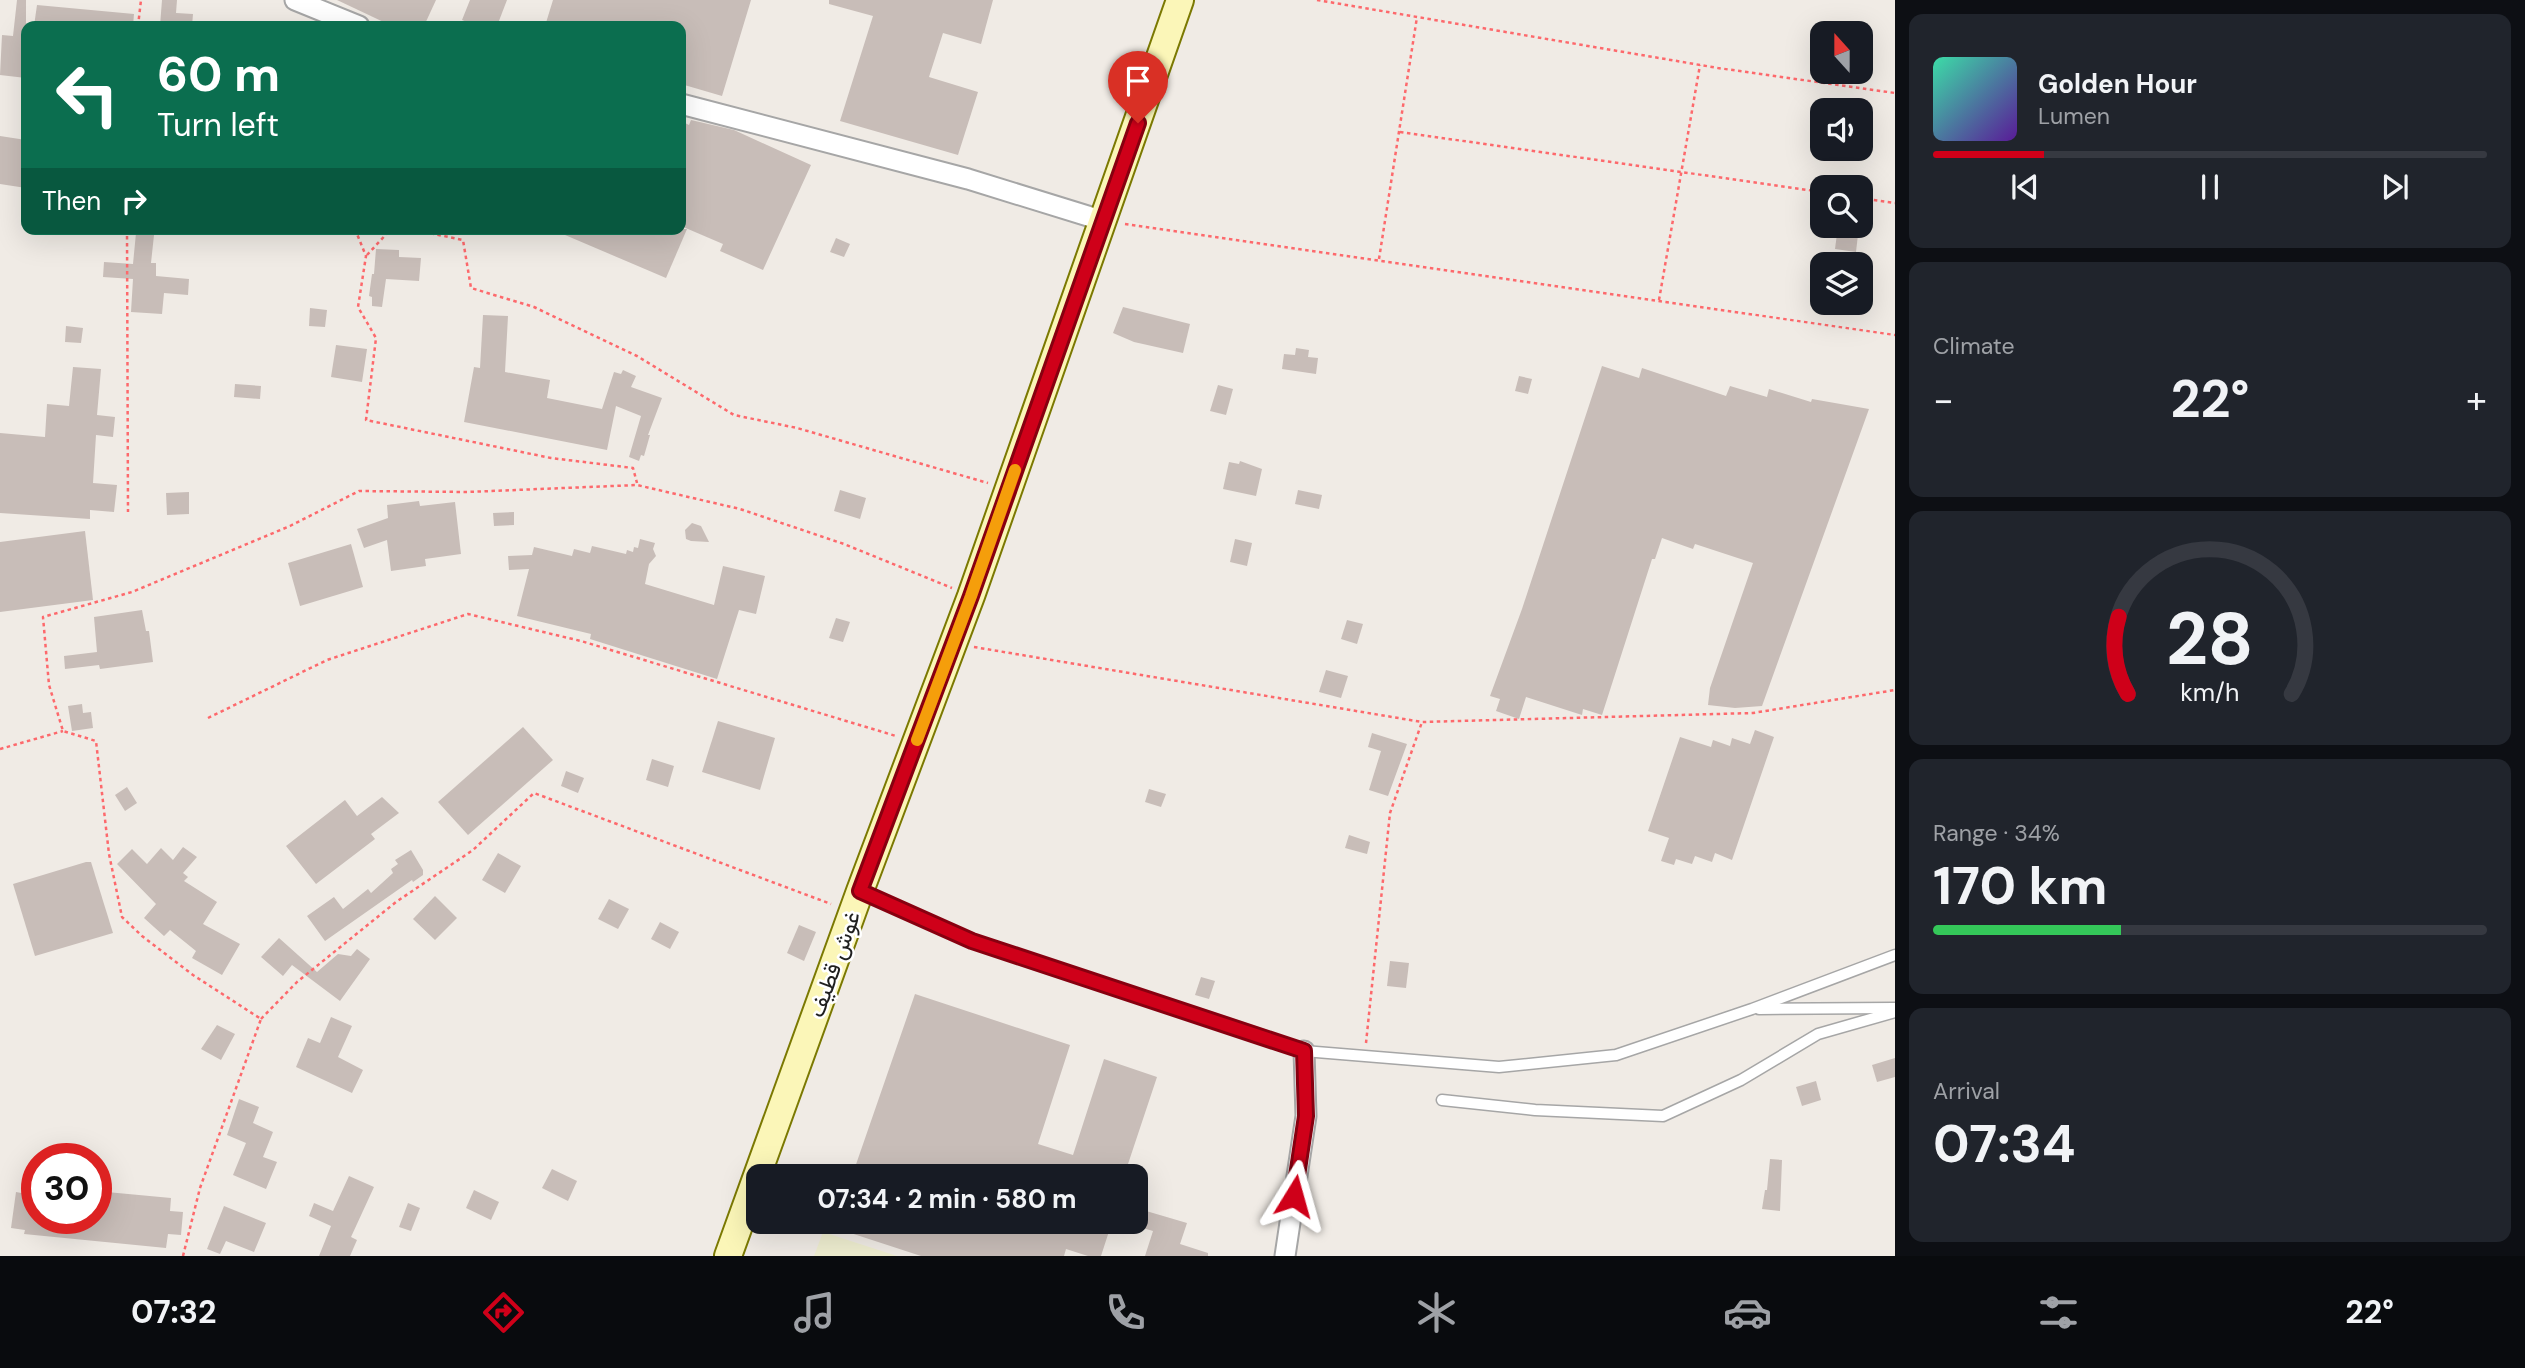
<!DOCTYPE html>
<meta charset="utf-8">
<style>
:root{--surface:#171b24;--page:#20242c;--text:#f1f3f6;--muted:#9ea1a6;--line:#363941;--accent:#cf0019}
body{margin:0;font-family:"DM Sans",Vazirmatn,sans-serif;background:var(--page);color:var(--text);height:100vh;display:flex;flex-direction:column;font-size:26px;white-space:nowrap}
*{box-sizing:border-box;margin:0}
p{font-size:23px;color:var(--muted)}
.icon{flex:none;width:38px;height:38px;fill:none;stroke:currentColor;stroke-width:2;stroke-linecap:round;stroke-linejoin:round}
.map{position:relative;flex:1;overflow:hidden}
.sheet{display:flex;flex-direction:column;gap:14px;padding:14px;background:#0d0f14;width:630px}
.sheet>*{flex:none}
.hud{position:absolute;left:21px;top:21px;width:665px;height:214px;border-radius:14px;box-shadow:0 7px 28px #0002;background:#0b6e4f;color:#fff;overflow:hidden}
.needle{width:46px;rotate:339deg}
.buttons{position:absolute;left:1810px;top:21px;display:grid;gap:14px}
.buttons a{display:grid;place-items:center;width:63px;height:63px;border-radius:14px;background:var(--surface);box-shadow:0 7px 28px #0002;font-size:35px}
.speed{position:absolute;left:21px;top:1143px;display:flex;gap:14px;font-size:35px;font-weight:700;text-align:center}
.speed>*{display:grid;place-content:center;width:91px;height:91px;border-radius:50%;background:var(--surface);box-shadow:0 7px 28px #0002;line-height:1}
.speed .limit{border:10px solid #d22;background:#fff;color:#111}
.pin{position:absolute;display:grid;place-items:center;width:60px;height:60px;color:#fff;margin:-72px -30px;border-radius:50% 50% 50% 0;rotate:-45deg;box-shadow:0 0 7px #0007}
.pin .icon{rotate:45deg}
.me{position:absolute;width:77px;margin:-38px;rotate:8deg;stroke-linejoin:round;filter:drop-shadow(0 0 5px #0008)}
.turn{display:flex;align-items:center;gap:24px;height:147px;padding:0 21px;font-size:32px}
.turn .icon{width:91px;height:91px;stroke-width:2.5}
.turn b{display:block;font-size:49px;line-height:60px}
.then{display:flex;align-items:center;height:66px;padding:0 21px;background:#0003;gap:14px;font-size:26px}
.big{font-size:52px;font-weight:700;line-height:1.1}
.sheet .tile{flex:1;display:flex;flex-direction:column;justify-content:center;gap:10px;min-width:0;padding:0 24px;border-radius:14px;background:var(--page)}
.sheet .dial{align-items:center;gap:0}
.dial svg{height:182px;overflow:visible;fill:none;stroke:var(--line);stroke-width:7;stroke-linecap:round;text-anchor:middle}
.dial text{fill:var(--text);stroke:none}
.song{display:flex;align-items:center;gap:21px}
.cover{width:84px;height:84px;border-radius:10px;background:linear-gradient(135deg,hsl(160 70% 55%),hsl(270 70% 35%))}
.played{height:7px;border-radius:4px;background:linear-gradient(90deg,var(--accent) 20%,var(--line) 20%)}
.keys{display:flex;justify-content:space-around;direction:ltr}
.heat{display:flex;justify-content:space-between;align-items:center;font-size:38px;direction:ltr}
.charge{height:10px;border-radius:5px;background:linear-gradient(90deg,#34c759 34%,var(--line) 0)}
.trip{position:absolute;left:746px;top:1164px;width:402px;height:70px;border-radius:14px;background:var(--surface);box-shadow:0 7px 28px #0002;font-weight:700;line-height:70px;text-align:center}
.menu{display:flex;height:112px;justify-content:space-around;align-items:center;background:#090b0e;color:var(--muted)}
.menu .icon{width:49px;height:49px}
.menu .selected{color:var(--accent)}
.menu b{font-size:32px;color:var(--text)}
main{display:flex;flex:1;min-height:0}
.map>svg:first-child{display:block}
.farmland{fill:#efeed0}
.building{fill:#c8bdb8}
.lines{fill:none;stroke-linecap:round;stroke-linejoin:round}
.lane-casing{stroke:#a6a6a6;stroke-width:13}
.street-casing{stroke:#a6a6a6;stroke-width:23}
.secondary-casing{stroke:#7b7902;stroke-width:30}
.path{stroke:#fd696c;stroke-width:2.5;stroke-dasharray:3.5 3.5;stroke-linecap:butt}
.lane{stroke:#fff;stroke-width:10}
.street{stroke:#fff;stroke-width:19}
.secondary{stroke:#fbf6b8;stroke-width:26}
.route-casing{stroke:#870010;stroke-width:18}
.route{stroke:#cf0019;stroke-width:12}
.slow{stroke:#f59e0b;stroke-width:12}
.labels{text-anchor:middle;stroke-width:5;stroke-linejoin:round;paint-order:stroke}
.street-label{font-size:23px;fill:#1f1f1f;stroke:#fff}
</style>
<main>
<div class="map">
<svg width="1895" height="1256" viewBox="0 0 1895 1256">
<rect width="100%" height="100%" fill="#f0ebe5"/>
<polygon class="farmland" points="823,1232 897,1256 814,1256"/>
<g class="building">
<polygon points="17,0 26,0 26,78 0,75 2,35 13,36"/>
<polygon points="162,0 177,0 176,13 193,14 192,26 160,26"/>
<polygon points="337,0 436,0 424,26 392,26"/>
<polygon points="470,0 507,0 497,26 477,26 462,20"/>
<polygon points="553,0 751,0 722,96 681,84 681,26 545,26"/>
<polygon points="829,0 993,0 981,44 943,33 929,77 978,92 958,155 840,121 873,16 829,4"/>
<polygon points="37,5 134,14 133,26 34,26"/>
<polygon points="691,120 734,130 811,165 763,270 720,251 723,244 681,226 681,121 689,125"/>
<polygon points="0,136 26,140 26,188 0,184"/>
<polygon points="1838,226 1859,226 1856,252 1835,249"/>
<polygon points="551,229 687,229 666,278"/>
<polygon points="136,233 154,235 151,263 156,263 156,276 189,279 188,295 164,293 162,314 131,312 133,279 103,277 104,262 133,264"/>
<polygon points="836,238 850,244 844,257 830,252"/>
<polygon points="376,249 399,250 399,257 421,258 419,281 386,279 382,307 372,306 372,297 369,296 372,274 374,274"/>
<polygon points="1123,307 1190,324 1183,353 1134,342 1113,333"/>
<polygon points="310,308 327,310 325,327 309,326"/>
<polygon points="483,315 508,316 505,372 550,380 547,398 602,409 614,372 621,374 623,370 636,376 631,387 662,398 648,435 650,435 644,456 641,455 639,461 629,457 641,416 616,406 607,450 464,422 474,367 480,368"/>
<polygon points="66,326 83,328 81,343 65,342"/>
<polygon points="336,345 367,349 362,382 331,377"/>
<polygon points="1296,348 1309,350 1308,357 1318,358 1316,374 1282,369 1284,354 1295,355"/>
<polygon points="1602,366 1639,378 1642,368 1726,396 1730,386 1767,397 1769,389 1811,402 1812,399 1869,409 1762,706 1735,708 1708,705 1710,688 1753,563 1695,544 1693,549 1662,538 1655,559 1652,559 1602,715 1583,709 1582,715 1526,697 1519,719 1496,711 1500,699 1490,696 1522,609"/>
<polygon points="73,367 101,369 97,415 115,417 113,437 96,435 93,483 117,485 114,512 90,510 90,519 0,513 0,433 45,437 47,404 69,406"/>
<polygon points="1519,376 1532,379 1528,394 1515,391"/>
<polygon points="235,384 261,386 260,399 234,397"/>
<polygon points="1218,385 1233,389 1226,415 1210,411"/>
<polygon points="1240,461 1262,469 1256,496 1223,489 1229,462 1239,464"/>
<polygon points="840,490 866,498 860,519 834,511"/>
<polygon points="1298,490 1322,495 1319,509 1295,504"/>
<polygon points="189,492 189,514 167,515 166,493"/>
<polygon points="419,501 420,506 455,502 461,554 425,559 426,566 391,571 387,540 364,548 357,529 388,518 387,505"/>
<polygon points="514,512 514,525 494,526 493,513"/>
<polygon points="692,523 701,526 709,542 691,541 686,539 685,530"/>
<polygon points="85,531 93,600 0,612 0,542"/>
<polygon points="640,539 655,543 653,549 656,556 649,564 645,584 714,605 723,566 765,576 756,614 739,610 717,679 590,639 591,634 517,616 529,569 509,570 508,556 532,555 534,547 572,556 574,549 590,553 592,546 626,554 627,550 633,552 634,547 638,548"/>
<polygon points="1235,539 1252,543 1247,566 1230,562"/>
<polygon points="351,544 363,587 300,606 288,563"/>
<polygon points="142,610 146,631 149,631 153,662 100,669 99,665 65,669 64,656 97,652 94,617"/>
<polygon points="836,618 850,622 843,642 829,638"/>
<polygon points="1347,620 1363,624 1357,644 1341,639"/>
<polygon points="1326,670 1348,676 1341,698 1319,692"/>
<polygon points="82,704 83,713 91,712 93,728 72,731 68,706"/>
<polygon points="718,721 775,738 760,790 702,772"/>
<polygon points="523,727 553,760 468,835 438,802"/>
<polygon points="1755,730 1774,737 1732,860 1715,853 1712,862 1695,856 1692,864 1676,859 1674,865 1661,861 1669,838 1648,831 1680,737 1711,747 1713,740 1730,746 1732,738 1750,744"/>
<polygon points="1372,733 1407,744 1388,796 1369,790 1381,751 1368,747"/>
<polygon points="652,759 674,766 668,787 646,780"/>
<polygon points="566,771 584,778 578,793 561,786"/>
<polygon points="127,787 137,803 125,811 115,795"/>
<polygon points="1149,789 1166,794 1161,807 1145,802"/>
<polygon points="382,797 399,813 371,834 375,839 316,884 286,846 345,800 357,816"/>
<polygon points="1349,835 1370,842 1367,854 1345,848"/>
<polygon points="183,847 197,857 183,873 188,877 184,881 217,902 203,924 240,944 222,975 192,958 196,951 170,930 164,936 144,918 156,904 117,864 132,849 147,864 161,848 173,860"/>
<polygon points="411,850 423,870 423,875 413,882 412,880 325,941 307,916 334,897 343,909 368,889 371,893 393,873 391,869 398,864 395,860"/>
<polygon points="498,853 521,866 505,893 482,880"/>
<polygon points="86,862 91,862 113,933 35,956 13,884"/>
<polygon points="435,896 457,918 435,940 413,919"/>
<polygon points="609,899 629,909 618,929 598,919"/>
<polygon points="660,922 679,932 670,949 651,939"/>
<polygon points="799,925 816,932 804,961 787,953"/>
<polygon points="279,938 317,972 338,954 351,956 357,949 370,959 340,1001 292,965 283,976 261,957"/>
<polygon points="1390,961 1409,963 1406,988 1387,986"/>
<polygon points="1201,977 1215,981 1209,999 1195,995"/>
<polygon points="915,994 1070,1045 1038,1144 1073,1155 1104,1059 1157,1077 1124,1176 852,1176"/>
<polygon points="331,1017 352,1026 338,1057 363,1070 352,1093 296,1067 308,1038 320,1043"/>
<polygon points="217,1025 235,1034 221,1060 201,1049"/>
<polygon points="1895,1058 1895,1077 1877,1082 1872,1065"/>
<polygon points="1816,1081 1821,1100 1802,1106 1796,1087"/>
<polygon points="239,1099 259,1107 253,1123 273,1132 263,1157 277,1162 266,1189 233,1175 246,1143 227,1135"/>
<polygon points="1770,1159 1782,1160 1780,1211 1762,1209 1765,1190 1767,1190"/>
<polygon points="552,1169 577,1181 568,1201 542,1188"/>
<polygon points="349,1176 374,1187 351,1237 357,1240 350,1256 319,1256 331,1226 309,1216 314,1203 333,1211"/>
<polygon points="474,1190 499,1202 491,1220 466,1208"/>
<polygon points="96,1191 171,1198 170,1211 183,1212 181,1235 168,1234 166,1248 24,1234 25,1230 11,1228 16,1192 37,1196 37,1218 96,1218"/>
<polygon points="408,1203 420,1208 411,1231 399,1227"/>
<polygon points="224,1206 266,1223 254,1252 226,1241 220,1254 207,1249"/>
<polygon points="1136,1208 1187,1223 1180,1244 1208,1253 1208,1256 1145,1256 1153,1231 1136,1226"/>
<polygon points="823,1222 1112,1222 1101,1256 1088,1256 1066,1249 1064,1256 921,1256 823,1224"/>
</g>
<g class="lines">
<g class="lane-casing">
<g id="lane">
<polyline points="861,892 972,941 1304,1051 1499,1067 1616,1055 1752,1009 1895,955"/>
<polyline points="1759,1009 1895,1008"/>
<polyline points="1442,1100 1535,1110 1663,1116 1741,1080 1818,1034 1895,1012"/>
</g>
</g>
<g class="street-casing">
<g id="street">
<polyline points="295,0 359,26"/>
<polyline points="681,104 968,179 1104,221"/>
<polyline points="1285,1256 1306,1116 1304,1051"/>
</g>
</g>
<g class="secondary-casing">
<polyline id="secondary" points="728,1256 860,891 971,596 1180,0"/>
</g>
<g class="path">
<polyline points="1317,0 1718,68 1895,93"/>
<polyline points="138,26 141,0"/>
<polyline points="1400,132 1822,192"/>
<polyline points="1860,198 1895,203"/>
<polyline points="1125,224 1895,335"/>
<polyline points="127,229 128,512"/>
<polyline points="355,229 366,256 358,307 376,338 366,420 551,458 633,468 637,483"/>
<polyline points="410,229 463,240 471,288 534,307 637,356 734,415 797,428 988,483"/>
<polyline points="367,255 391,229"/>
<polyline points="1379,259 1417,17"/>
<polyline points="1659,300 1700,65"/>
<polyline points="974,647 1422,722 1753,713 1895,690"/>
<polyline points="208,718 327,660 468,614 581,641 896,736"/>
<polyline points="0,749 63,731"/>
<polyline points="261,1019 297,982 396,902 473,850 534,793 831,904"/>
<polyline points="1366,1043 1390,813 1422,722"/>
<polyline points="183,1256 200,1188 261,1019 193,975 142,936 122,917 109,854 96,741 63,731 49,685 43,617 132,592 290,526 359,491 467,492 637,485 740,509 844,544 952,588"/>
</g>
<use href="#lane" class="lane"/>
<use href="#street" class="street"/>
<use href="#secondary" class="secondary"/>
</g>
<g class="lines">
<g class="route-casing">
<polyline id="route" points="1138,123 971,596 860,891 972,941 1304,1051 1306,1116 1294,1196"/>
</g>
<use href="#route" class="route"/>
<polyline class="slow" points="917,740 971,596 1015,470"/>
</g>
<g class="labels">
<g class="street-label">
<text transform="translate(834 964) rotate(-70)" y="8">غوش قطيف</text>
</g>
</g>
</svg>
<div class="buttons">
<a><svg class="needle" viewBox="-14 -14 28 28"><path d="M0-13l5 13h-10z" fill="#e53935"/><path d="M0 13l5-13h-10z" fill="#9ea1a6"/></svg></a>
<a><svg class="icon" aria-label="sound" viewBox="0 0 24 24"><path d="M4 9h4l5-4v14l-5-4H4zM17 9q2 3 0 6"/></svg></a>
<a><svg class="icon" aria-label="search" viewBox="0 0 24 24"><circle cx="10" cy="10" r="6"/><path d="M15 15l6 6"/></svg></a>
<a><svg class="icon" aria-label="layers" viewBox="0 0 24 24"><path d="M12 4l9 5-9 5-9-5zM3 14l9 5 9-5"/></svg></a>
</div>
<div class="speed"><div class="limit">30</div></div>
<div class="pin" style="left:1138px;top:123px;background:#d93025"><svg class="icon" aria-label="arrive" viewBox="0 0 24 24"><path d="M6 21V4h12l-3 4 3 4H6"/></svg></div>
<svg class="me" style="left:1294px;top:1196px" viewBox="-20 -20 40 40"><path d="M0-17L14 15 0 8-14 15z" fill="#cf0019" stroke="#fff" stroke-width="4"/></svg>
<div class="trip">07:34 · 2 min · 580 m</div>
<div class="hud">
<div class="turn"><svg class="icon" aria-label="left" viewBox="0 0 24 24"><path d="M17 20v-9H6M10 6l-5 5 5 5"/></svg><div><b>60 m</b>Turn left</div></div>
<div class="then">Then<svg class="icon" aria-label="right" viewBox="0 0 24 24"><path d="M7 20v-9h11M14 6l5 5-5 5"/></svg></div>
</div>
</div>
<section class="sheet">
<div class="tile">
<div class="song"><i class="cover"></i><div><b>Golden Hour</b><p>Lumen</p></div></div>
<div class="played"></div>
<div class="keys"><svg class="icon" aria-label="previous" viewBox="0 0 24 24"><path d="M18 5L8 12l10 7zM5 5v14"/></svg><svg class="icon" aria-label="pause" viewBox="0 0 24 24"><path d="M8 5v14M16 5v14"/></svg><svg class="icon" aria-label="next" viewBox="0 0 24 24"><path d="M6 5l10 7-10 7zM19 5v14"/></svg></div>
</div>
<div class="tile"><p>Climate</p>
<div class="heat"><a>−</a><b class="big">22°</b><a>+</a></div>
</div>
<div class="tile dial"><svg viewBox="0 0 100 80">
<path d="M14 69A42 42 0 1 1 86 69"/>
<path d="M14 69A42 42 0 0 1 10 35" stroke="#cf0019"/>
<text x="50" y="56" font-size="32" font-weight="700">28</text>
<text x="50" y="72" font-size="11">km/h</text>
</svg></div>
<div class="tile"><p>Range · 34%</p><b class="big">170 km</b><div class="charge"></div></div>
<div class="tile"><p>Arrival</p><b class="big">07:34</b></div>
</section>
</main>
<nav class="menu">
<b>07:32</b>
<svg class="icon selected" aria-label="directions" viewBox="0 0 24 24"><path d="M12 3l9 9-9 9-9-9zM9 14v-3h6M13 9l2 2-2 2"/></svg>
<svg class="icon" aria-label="music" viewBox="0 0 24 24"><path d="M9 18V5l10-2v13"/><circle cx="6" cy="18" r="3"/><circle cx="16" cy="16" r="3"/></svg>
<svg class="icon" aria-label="phone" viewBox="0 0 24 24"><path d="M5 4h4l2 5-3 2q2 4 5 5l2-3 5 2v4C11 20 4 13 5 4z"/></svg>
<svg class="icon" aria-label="climate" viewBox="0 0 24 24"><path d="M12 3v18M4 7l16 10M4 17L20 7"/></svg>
<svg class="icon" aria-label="car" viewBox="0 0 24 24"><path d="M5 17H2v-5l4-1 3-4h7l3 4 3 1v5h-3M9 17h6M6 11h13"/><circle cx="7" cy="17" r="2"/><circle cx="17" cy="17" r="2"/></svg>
<svg class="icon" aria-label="filters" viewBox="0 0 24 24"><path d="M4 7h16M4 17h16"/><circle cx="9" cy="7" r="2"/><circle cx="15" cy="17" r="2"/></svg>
<b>22°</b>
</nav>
